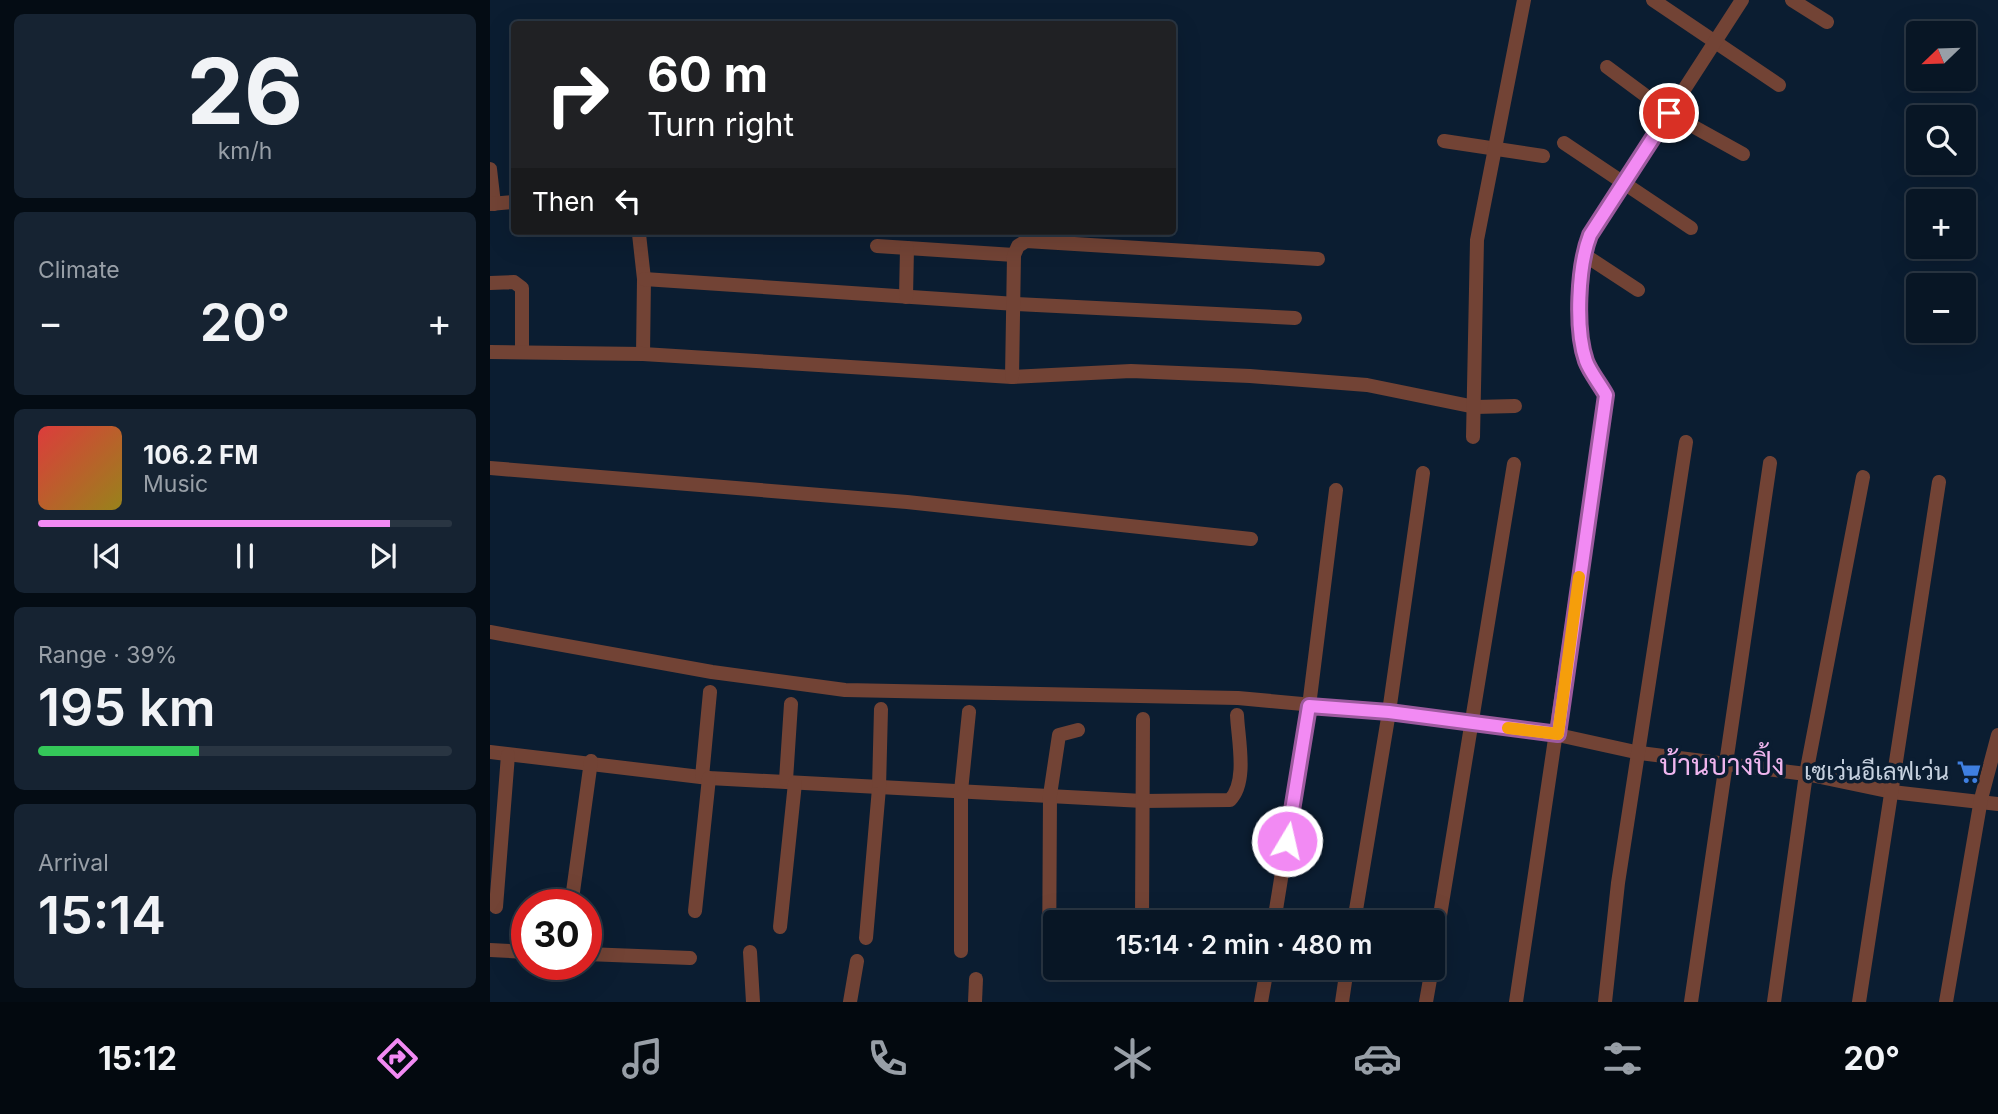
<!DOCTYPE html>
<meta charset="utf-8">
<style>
:root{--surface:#081625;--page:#162332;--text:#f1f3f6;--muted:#989fa7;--line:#293542;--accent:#f28af3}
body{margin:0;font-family:Inter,Sarabun,sans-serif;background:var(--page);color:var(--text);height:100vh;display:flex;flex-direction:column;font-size:26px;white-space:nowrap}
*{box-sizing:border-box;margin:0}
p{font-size:23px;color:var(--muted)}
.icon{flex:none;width:38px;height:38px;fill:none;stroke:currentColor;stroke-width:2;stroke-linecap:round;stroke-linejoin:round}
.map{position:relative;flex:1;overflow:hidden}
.drawer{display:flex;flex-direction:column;gap:14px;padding:14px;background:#040c14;width:490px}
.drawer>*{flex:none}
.top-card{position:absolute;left:21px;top:21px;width:665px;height:214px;border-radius:7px;box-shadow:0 7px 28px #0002,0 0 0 2px var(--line);background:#202124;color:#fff;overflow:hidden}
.needle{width:46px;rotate:247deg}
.tools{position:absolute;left:1416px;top:21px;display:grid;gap:14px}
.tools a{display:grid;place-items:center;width:70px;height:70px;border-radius:7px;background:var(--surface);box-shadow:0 7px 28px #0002,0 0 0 2px var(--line);font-size:35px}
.speed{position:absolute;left:21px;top:889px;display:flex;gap:14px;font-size:35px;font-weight:700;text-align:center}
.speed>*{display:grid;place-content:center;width:91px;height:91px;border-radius:50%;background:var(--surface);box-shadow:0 7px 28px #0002,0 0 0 2px var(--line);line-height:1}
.speed .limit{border:10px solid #d22;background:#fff;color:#111}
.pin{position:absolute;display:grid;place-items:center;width:60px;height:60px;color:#fff;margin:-30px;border:4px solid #fff;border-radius:50%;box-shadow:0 2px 7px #0007}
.me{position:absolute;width:77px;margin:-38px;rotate:9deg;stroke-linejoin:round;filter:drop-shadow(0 0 5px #0008)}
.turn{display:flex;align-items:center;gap:24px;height:147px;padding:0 21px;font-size:32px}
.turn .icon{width:91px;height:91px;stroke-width:2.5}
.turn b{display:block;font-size:49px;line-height:60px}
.then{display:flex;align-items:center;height:66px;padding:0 21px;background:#0003;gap:14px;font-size:26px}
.big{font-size:52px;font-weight:600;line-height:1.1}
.drawer .card{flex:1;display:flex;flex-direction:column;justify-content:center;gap:10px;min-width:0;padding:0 24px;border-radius:10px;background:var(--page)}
.drawer .dial{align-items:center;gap:0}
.dial b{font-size:91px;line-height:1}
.song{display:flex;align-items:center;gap:21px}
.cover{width:84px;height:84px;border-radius:10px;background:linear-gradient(135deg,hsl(0 70% 55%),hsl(50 70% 35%))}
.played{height:7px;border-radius:4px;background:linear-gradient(90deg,var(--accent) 85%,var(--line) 85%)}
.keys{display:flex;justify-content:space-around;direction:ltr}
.heat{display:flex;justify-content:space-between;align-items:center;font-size:38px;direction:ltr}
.charge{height:10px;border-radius:5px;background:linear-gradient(90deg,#34c759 39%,var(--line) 0)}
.trip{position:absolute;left:553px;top:910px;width:402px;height:70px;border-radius:7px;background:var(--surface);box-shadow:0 7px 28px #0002,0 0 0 2px var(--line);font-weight:600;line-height:70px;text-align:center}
.tab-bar{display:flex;height:112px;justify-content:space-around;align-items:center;background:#03090f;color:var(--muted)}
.tab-bar .icon{width:49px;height:49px}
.tab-bar .on{color:var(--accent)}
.tab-bar b{font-size:32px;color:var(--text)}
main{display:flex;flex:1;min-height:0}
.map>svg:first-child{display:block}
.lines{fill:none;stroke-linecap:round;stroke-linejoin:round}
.street{stroke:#724335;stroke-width:14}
.route-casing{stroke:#9d5a9e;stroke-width:18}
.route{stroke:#f28af3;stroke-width:12}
.slow{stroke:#f59e0b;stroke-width:12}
.labels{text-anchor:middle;stroke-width:7;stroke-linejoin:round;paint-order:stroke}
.poi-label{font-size:24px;fill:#c7d2e0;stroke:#0b1d31;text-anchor:end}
.quarter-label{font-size:28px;fill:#efb5ee;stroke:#0b1d31}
</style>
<main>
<section class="drawer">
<div class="card dial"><b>26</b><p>km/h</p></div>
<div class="card"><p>Climate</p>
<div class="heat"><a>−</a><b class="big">20°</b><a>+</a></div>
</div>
<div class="card">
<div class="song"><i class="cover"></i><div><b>106.2 FM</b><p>Music</p></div></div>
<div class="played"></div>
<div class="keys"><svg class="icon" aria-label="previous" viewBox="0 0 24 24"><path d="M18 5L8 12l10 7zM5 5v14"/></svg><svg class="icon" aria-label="pause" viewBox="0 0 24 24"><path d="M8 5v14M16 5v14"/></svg><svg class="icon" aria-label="next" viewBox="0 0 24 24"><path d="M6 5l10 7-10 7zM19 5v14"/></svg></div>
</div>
<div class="card"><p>Range · 39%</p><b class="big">195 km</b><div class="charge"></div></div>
<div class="card"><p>Arrival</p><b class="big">15:14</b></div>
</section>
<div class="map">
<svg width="1508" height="1002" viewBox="0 0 1508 1002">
<rect width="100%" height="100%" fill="#0b1d31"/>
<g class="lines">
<g class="street">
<polyline points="1163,0 1289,85"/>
<polyline points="1302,0 1337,22"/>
<polyline points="1117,67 1179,113 1253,154"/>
<polyline points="954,141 1053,156"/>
<polyline points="1074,143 1201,228"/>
<polyline points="0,169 4,204"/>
<polyline points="0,204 24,202"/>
<polyline points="149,234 154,279 153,354"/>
<polyline points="387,246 524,255"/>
<polyline points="1093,254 1148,290"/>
<polyline points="154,279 526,304 805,318"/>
<polyline points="0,283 24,282 32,288 32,352"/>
<polyline points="416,297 417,248"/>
<polyline points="0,352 153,354 522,377 641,371 760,376 877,385 985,407 1025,406"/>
<polyline points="522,377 524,255 528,246 536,241 828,259"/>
<polyline points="983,437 987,240 1034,0"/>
<polyline points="0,468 417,502 761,539"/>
<polyline points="0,632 222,672 355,690 748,698 899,712 1068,735 1150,753 1316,774 1402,792 1508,804"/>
<path d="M0 752 219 778 653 801 740 800C758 782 748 739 747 715"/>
<polyline points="212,777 220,692"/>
<polyline points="296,780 301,704"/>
<polyline points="82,899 101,761"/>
<polyline points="6,907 18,755"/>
<polyline points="205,911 219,778"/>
<polyline points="652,922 653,719"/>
<polyline points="784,922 819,706 846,490"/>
<polyline points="864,922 899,712 933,473"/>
<polyline points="290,927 305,783"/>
<polyline points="376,938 389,788 391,709"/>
<polyline points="0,950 37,952"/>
<polyline points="471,951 471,791 479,712"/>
<polyline points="260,952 263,1002"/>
<polyline points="96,954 200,958"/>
<polyline points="943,958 1024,464"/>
<polyline points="559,970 560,795 569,735 588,730"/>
<polyline points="651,974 651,968"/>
<polyline points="360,1002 367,961"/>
<polyline points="485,1002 486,979"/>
<polyline points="771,1002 777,968"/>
<polyline points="852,1002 857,968"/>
<polyline points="936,1002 942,968"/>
<path d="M1026 1002 1116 395C1110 384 1100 372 1096 361 1085 329 1088 266 1100 235L1252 0"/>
<polyline points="1115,1002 1128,883 1196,442"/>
<polyline points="1201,1002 1280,463"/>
<polyline points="1284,1002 1316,774 1373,477"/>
<polyline points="1369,1002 1449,482"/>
<polyline points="1456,1002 1491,799 1508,735"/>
</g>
</g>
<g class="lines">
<g class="route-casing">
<path id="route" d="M797 841 819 706 899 712 1068 734 1116 395C1110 384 1100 372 1096 361 1085 329 1088 266 1100 235L1179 113"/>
</g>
<use href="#route" class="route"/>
<polyline class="slow" points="1018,728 1068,734 1089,577"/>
</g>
<defs>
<g id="supermarket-bare" transform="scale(1.89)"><path d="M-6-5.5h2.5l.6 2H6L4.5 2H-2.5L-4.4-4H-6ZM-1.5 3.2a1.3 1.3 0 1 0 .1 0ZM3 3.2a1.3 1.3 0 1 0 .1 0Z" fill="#3f7fe0" stroke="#0b1d31" stroke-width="2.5" paint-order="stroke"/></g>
</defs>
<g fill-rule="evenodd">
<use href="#supermarket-bare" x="1479" y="772"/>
</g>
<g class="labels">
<g class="poi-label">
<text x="1459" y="780">เซเว่นอีเลฟเว่น</text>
</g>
<g class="quarter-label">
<text x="1232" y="775">บ้านบางปิ้ง</text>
</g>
</g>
</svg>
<div class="tools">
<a><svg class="needle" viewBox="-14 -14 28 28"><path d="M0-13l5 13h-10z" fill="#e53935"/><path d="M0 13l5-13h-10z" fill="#989fa7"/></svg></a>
<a><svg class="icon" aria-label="search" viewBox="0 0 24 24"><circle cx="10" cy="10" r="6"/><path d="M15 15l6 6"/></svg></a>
<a>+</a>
<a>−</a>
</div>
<div class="speed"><div class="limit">30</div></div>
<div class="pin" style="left:1179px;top:113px;background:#d93025"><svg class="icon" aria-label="arrive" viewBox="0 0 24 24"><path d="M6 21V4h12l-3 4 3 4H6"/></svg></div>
<svg class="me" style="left:797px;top:841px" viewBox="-20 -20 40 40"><circle r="17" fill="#f28af3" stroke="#fff" stroke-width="3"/><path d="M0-11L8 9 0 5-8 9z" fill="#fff"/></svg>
<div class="trip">15:14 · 2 min · 480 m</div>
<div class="top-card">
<div class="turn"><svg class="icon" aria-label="right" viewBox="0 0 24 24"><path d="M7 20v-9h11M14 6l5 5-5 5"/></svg><div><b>60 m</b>Turn right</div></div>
<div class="then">Then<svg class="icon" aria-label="left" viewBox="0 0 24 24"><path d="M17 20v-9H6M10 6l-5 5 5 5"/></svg></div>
</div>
</div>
</main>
<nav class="tab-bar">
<b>15:12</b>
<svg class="icon on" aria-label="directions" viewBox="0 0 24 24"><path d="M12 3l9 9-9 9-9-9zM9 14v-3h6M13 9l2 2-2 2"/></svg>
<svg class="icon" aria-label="music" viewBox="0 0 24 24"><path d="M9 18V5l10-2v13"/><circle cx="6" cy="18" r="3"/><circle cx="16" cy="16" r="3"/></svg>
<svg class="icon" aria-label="phone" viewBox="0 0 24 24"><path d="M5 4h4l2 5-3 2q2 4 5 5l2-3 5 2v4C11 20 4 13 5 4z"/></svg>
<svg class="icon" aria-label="climate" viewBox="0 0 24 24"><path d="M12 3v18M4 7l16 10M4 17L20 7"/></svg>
<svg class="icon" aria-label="car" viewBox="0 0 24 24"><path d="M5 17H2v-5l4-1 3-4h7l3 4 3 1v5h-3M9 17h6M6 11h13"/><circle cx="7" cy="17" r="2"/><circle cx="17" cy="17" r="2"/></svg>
<svg class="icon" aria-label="filters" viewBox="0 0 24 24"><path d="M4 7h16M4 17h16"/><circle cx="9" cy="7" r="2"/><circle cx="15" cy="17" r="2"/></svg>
<b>20°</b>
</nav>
